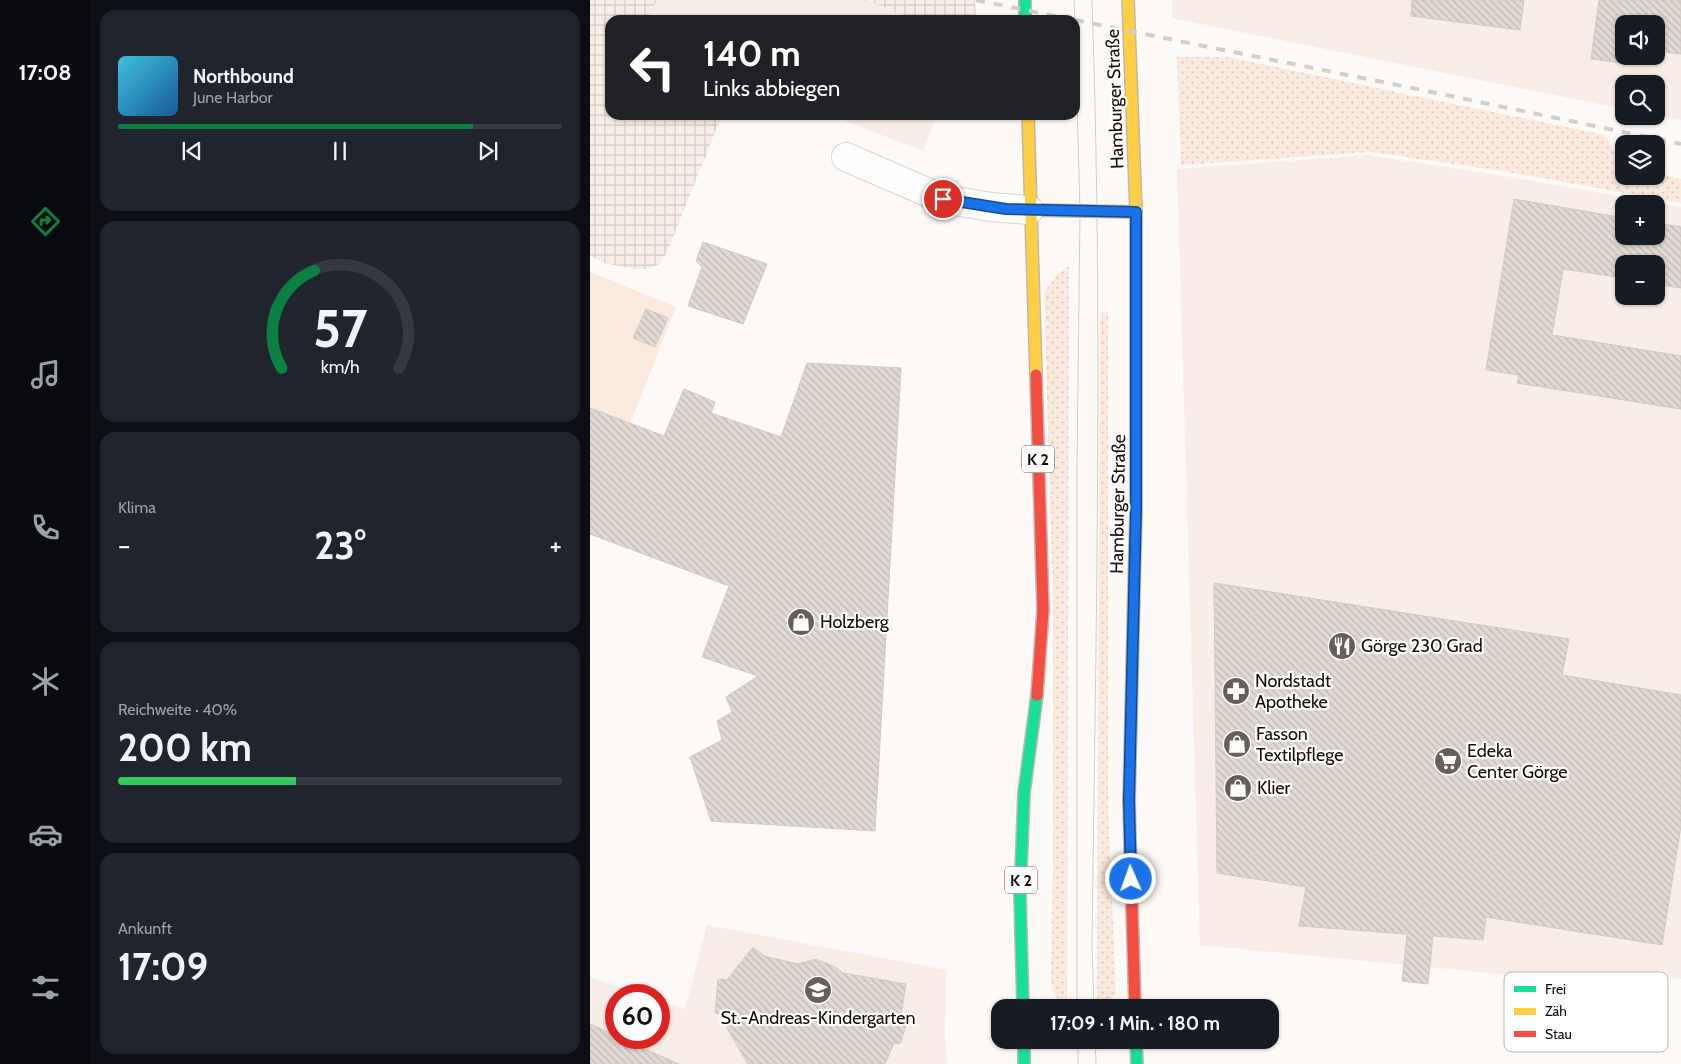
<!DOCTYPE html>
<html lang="de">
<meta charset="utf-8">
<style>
:root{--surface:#171b24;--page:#20242c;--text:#f1f3f6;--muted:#9ea1a6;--line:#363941;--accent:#0b8043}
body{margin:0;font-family:Cabin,sans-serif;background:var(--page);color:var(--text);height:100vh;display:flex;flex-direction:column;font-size:19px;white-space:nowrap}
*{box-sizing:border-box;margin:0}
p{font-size:16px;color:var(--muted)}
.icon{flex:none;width:28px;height:28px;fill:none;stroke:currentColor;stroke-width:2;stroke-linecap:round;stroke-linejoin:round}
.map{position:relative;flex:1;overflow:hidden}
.panel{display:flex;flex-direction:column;gap:10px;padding:10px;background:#0d0f14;width:500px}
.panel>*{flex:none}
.top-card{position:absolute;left:15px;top:15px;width:475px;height:105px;border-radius:15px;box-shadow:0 1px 4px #0004;background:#202124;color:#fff;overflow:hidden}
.fabs{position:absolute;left:1025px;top:15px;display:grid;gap:10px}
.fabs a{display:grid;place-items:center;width:50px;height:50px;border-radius:10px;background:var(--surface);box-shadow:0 1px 4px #0004;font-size:25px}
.speed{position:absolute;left:15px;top:984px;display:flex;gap:10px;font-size:25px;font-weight:700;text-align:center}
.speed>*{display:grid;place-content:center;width:65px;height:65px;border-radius:50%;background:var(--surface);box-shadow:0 1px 4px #0004;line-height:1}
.speed .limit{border:8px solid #d22;background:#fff;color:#111}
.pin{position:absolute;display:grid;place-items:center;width:42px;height:42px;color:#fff;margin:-21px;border:2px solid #fff;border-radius:50%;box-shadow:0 1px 5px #0007}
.me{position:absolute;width:55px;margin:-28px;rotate:358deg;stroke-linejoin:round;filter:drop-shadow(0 0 4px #0008)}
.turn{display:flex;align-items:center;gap:18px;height:105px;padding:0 15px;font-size:22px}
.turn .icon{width:65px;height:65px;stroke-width:2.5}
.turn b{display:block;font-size:35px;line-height:42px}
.big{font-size:38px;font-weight:700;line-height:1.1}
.panel .widget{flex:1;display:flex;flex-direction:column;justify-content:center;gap:8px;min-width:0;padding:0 18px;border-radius:15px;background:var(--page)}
.panel .dial{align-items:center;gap:0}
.dial svg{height:130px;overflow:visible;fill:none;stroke:var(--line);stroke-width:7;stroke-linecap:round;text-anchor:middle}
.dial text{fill:var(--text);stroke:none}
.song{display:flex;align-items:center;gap:15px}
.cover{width:60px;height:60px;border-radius:8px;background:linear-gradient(135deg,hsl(190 70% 55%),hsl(210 70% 35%))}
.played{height:5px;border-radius:2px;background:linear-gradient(90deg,var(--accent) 80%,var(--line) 80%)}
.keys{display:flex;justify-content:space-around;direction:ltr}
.heat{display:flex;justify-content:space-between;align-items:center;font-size:28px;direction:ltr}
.charge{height:8px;border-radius:4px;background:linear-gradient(90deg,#34c759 40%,var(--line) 0)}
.trip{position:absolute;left:401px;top:999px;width:288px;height:50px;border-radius:15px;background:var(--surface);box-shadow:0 1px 4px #0004;font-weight:700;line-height:50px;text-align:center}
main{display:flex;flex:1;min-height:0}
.tabs{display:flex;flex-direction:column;width:90px;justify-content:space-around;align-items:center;background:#090b0e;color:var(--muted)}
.tabs .icon{width:35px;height:35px}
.tabs .on{color:var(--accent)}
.tabs b{font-size:22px;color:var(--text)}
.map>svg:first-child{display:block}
.built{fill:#f7ede6;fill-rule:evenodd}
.industrial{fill:url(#industrial-grid)}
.grass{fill:url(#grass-dots)}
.garden{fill:#fce9dd}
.building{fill:url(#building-back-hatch);stroke:#d0c9c4}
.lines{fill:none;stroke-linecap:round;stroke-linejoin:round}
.street-casing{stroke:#dbd3cd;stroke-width:30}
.fast-casing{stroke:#c2b7b0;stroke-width:14}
.slow-casing{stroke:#c2b7b0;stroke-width:14}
.jam-casing{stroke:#c2b7b0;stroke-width:14}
.street{stroke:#fffefe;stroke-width:28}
.fast{stroke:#16e098;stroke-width:11}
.slow{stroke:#ffcf43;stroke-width:11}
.jam{stroke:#f24e42;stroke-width:11}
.tram{stroke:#d0cecd;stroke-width:1}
.rail{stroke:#d0cecd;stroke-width:4;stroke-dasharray:9 9;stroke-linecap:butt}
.route-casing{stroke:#114b97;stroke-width:12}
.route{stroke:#1a73e8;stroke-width:9}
.labels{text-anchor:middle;stroke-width:4.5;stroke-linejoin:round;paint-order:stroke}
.shield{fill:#fff;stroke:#5d5551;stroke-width:1}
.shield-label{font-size:16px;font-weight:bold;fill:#170c06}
.street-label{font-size:18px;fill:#170c06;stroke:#fff}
.poi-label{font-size:18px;fill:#170c06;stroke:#fff;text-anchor:start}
.key{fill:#fff;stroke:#b9b6b4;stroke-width:1}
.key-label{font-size:14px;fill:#170c06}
</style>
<main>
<nav class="tabs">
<b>17:08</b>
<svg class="icon on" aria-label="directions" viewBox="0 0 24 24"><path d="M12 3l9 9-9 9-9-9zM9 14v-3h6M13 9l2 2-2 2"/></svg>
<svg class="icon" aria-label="music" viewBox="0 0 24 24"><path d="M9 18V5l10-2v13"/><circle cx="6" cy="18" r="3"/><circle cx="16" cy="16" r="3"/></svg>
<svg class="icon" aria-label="phone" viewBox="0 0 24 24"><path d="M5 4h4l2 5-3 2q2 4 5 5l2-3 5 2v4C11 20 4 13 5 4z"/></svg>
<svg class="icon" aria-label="climate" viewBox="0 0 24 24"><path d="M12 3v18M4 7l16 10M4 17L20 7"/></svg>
<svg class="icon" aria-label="car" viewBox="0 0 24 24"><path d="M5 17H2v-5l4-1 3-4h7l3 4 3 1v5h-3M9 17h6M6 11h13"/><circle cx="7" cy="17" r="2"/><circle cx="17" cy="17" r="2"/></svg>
<svg class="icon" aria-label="filters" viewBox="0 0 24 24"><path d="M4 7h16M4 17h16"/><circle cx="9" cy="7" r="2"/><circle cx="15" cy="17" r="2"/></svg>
</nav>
<section class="panel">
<div class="widget">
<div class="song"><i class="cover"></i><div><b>Northbound</b><p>June Harbor</p></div></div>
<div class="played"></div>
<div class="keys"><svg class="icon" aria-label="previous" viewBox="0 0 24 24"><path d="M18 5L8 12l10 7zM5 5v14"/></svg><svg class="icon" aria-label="pause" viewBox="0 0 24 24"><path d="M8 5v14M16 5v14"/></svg><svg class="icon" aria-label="next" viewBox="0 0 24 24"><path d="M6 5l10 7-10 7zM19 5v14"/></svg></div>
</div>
<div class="widget dial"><svg viewBox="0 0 100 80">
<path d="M14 69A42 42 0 1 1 86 69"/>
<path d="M14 69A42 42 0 0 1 34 9" stroke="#0b8043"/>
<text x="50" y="56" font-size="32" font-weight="700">57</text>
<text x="50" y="72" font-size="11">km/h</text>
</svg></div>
<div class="widget"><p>Klima</p>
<div class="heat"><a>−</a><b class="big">23°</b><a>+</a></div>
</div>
<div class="widget"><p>Reichweite · 40%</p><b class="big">200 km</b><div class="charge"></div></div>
<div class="widget"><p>Ankunft</p><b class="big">17:09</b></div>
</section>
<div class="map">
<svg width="1091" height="1064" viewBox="0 0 1091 1064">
<defs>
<pattern id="industrial-grid" width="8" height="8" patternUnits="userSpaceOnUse" patternTransform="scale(1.25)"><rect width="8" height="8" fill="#f7ede6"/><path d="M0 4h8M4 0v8" fill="none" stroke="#d3cac4"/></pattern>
<pattern id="grass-dots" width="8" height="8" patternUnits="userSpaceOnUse" patternTransform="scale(1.25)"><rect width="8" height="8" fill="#fce9dd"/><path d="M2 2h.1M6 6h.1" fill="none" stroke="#d7c7bc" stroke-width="1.8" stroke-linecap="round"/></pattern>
<pattern id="building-back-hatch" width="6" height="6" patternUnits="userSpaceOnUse" patternTransform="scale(1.25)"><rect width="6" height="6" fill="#e0d9d4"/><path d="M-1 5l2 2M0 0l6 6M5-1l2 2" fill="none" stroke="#bfb9b4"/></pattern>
</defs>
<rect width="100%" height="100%" fill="#fcf9f7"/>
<g class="built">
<polygon points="67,0 271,0 286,4 323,20 58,20"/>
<path d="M582 0H1091V120L1066 115V84H1034V109L582 18ZM1034 24H1066V56H1034Z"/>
<polygon points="240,115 347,115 333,151"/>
<path d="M777 155 915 176 1091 207V979L1046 971 1043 999 891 972 610 945 587 169ZM1034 204H1066V236H1034ZM1034 264H1066V296H1034Z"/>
<polygon points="117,925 356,970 355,1035 357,1064 0,1064 0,977 53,995 26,995 26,1038 69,1038 69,1001 95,1009"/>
</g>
<g class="industrial">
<polygon points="0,0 67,0 58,20 20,20 20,115 132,115 78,250 70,264 56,269 38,268 15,263 0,256"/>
<polygon points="271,0 385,0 386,20 323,20 286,4"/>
</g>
<g class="grass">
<polygon points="587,57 637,57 1015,135 1034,167 1034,176 1066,176 1066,174 1091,179 1091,203 918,172 781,152 591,165"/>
<polygon points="479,266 477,1008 474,1007 464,994 461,980 463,873 463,600 454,293 466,275"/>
<polygon points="518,312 518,807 526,993 514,1007 507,1008 510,313"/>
</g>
<polygon class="garden" points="0,272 86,307 40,424 0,408"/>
<g class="building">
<polygon points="822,0 934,0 930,30 821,16"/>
<polygon points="1009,0 1091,0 1091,54 1066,51 1066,24 1034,24 1034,56 1042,56 1041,64 1001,59"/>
<polygon points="924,199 1034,218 1034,236 1066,236 1066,223 1091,227 1091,288 1066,284 1066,264 1034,264 1034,278 973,269 962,335 1091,356 1091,409 927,383 929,375 896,370"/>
<polygon points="113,242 177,264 153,324 98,306 112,267 106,261"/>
<polygon points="56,309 78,318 65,347 43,338"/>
<polygon points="217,363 311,368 285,831 121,821 100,757 132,740 127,721 142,712 136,697 168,676 112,657 139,586 0,534 0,408 74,436 94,389 125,402 121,413 191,437"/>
<polygon points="624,583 979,639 972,675 1091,695 1091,826 1072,945 896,917 893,940 843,936 838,984 812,981 817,934 709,926 716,887 627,873"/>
<polygon points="163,947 174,956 208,964 226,959 245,967 253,973 316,984 311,1015 319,1017 310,1044 304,1043 295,1064 158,1064 135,1025 132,1014 125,1013 128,979 137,980"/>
<polygon points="0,1024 26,1036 26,1038 30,1038 89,1064 0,1064"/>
</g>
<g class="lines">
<g class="street-casing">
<polyline id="street" points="256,157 353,199 401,207 439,210"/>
</g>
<g class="fast-casing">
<g id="fast">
<polyline points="435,0 435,20"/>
<polyline points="433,1008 430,896 434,793 447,695"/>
<polyline points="434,1040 434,1064"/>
<polyline points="546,1040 547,1064"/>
</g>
</g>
<g class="slow-casing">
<g id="slow">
<polyline points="538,0 546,212 546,323"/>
<polyline points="438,115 446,375"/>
<polyline points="439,210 546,212"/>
<polyline points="540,842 539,800 544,589"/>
</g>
</g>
<g class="jam-casing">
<g id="jam">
<polyline points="446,375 453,610 447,695"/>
<polyline points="544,589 546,509 546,323"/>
<polyline points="540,842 545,1008"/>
</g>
</g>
<use href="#street" class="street"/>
<use href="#fast" class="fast"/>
<use href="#slow" class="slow"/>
<use href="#jam" class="jam"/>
<g class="tram">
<polyline points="484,0 485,20"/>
<path d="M502 0C513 315 506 630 502 945L504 1008"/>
<polyline points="485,29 490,211 487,467 487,1008"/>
<polyline points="488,1040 488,1064"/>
<polyline points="505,1040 506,1064"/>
</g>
<g class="rail">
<polyline points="386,0 484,20"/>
<polyline points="485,20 832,90 1091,144"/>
</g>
</g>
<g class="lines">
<g class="route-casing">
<polyline id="route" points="353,199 416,209 546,212 546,509 539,800 541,879"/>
</g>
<use href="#route" class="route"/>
</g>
<defs>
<g id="shop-disc" transform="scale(1.4375)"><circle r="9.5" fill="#675f5a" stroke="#fff"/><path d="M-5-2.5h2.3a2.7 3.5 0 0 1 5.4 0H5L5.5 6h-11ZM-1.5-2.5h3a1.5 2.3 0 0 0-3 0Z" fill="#fff"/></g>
<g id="restaurant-disc" transform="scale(1.4375)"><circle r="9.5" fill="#675f5a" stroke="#fff"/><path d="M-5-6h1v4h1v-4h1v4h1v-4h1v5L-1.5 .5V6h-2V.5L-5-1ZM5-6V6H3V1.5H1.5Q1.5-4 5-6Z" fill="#fff"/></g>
<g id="pharmacy-disc" transform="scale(1.4375)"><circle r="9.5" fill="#675f5a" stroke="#fff"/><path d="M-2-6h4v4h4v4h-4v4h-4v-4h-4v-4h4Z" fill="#fff"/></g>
<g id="supermarket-disc" transform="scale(1.4375)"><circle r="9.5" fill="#675f5a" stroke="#fff"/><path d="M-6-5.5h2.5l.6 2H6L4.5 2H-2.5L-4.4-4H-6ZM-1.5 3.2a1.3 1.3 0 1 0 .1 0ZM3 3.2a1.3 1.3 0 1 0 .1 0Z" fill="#fff"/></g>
<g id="school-disc" transform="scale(1.4375)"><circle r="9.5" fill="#675f5a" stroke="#fff"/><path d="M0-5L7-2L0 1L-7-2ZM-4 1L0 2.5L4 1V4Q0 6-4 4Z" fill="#fff"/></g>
</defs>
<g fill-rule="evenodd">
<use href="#shop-disc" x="211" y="622"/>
<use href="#restaurant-disc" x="752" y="646"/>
<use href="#pharmacy-disc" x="646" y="691"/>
<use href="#shop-disc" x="647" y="744"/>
<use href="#supermarket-disc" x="858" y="761"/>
<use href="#shop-disc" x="648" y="788"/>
<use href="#school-disc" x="228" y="990"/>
</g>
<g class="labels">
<g class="shield">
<rect x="432" y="445.5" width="32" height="27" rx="4"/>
<rect x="415" y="866.5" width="32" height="27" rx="4"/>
</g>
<g class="shield-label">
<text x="448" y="465">K 2</text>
<text x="431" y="886">K 2</text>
</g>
<g class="street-label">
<text transform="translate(525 99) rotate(-92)" y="6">Hamburger Straße</text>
<text transform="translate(528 504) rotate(-89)" y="6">Hamburger Straße</text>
</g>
<g class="poi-label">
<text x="230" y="628">Holzberg</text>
<text x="771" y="652">Görge 230 Grad</text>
<text x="665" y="687">Nordstadt<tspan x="665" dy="21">Apotheke</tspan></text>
<text x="666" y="740">Fasson<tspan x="666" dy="21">Textilpflege</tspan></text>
<text x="877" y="757">Edeka<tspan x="877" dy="21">Center Görge</tspan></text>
<text x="667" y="794">Klier</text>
<text x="228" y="1024" text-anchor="middle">St.-Andreas-Kindergarten</text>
</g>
</g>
<rect x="914" y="972" width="164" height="80" rx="8" class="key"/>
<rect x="924" y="986" width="22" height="6" fill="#16e098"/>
<rect x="924" y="1008" width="22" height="7" fill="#ffcf43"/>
<rect x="924" y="1031" width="22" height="6" fill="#f24e42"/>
<g class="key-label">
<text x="955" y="994">Frei</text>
<text x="955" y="1016">Zäh</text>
<text x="955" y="1039">Stau</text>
</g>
</svg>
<div class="fabs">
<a><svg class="icon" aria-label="sound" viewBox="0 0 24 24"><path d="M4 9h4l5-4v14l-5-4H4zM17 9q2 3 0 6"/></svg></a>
<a><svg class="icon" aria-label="search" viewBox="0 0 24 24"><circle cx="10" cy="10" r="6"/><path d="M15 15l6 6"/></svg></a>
<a><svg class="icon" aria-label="layers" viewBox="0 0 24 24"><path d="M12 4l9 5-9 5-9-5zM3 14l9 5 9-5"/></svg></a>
<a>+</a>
<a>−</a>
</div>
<div class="speed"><div class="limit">60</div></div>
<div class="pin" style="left:353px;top:199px;background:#d93025"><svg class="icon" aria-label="arrive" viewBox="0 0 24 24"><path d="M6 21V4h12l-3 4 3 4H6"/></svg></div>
<svg class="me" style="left:541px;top:879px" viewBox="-20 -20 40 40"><circle r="17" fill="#1a73e8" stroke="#fff" stroke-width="3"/><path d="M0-11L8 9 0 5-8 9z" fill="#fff"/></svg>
<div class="trip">17:09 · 1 Min. · 180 m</div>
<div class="top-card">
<div class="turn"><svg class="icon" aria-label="left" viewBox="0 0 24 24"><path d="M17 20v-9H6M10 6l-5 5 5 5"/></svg><div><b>140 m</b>Links abbiegen</div></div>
</div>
</div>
</main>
